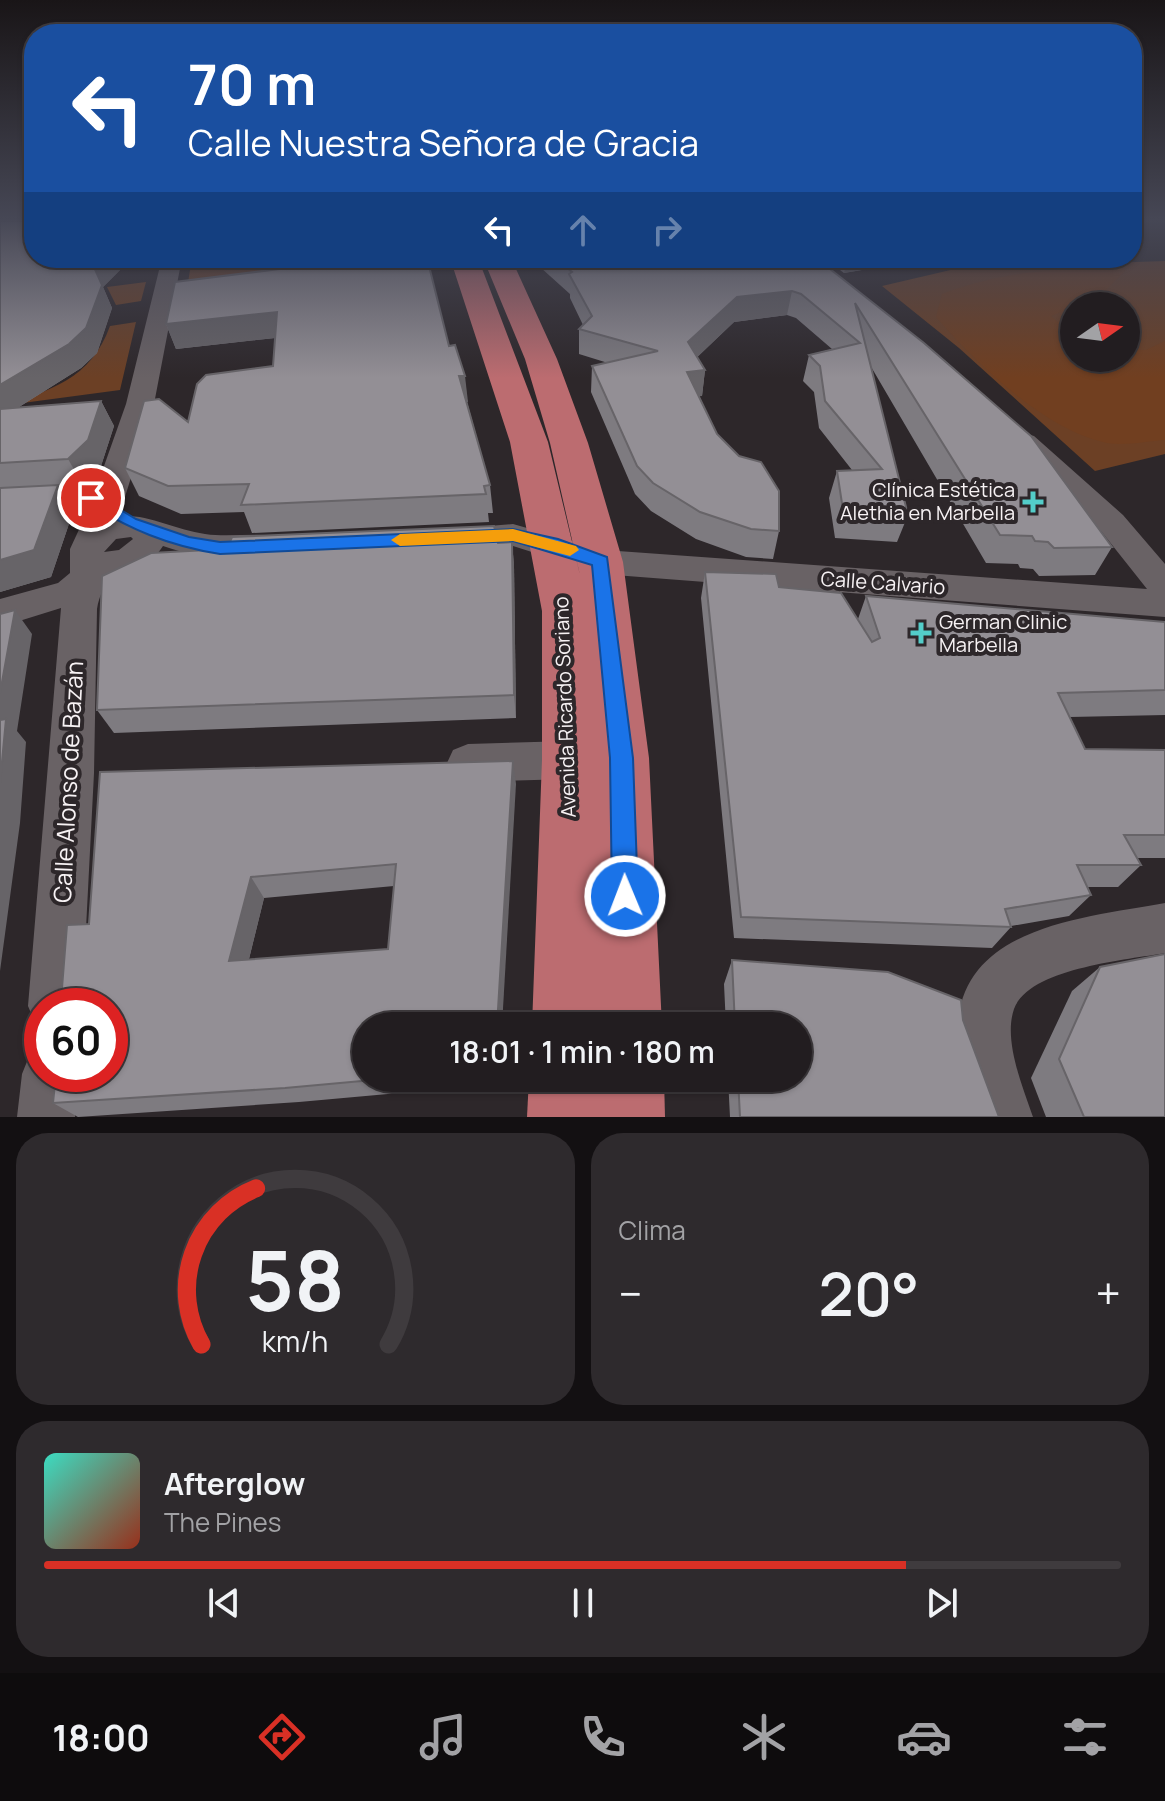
<!DOCTYPE html>
<html lang="es">
<meta charset="utf-8">
<style>
:root{--surface:#221d20;--page:#2e2a2d;--text:#f1f3f6;--muted:#a2a2a5;--line:#3f3b3e;--accent:#d93025}
body{margin:0;font-family:Manrope,sans-serif;background:var(--page);color:var(--text);height:100vh;display:flex;flex-direction:column;font-size:30px;white-space:nowrap}
*{box-sizing:border-box;margin:0}
p{font-size:26px;color:var(--muted)}
.icon{flex:none;width:44px;height:44px;fill:none;stroke:currentColor;stroke-width:2;stroke-linecap:round;stroke-linejoin:round}
.map{position:relative;height:1117px;overflow:hidden}
.panel{display:flex;flex-direction:column;gap:16px;padding:16px;background:#131012;flex:1}
.panel>*{flex:none}
.banner{position:absolute;left:24px;top:24px;width:1118px;height:244px;border-radius:32px;box-shadow:0 2px 6px #0004,0 0 0 2px var(--line);background:#1a4fa0;color:#fff;overflow:hidden}
.needle{width:52px;rotate:76deg}
.buttons{position:absolute;left:1060px;top:292px;display:grid;gap:16px}
.buttons a{display:grid;place-items:center;width:80px;height:80px;border-radius:50%;background:var(--surface);box-shadow:0 2px 6px #0004,0 0 0 2px var(--line);font-size:40px}
.speed{position:absolute;left:24px;top:988px;display:flex;gap:16px;font-size:40px;font-weight:700;text-align:center}
.speed>*{display:grid;place-content:center;width:104px;height:104px;border-radius:50%;background:var(--surface);box-shadow:0 2px 6px #0004,0 0 0 2px var(--line);line-height:1}
.speed .limit{border:12px solid #d22;background:#fff;color:#111}
.pin{position:absolute;display:grid;place-items:center;width:68px;height:68px;color:#fff;margin:-34px;border:4px solid #fff;border-radius:50%;box-shadow:0 2px 8px #0007}
.me{position:absolute;width:88px;margin:-44px;rotate:359deg;stroke-linejoin:round;filter:drop-shadow(0 0 6px #0008)}
.turn{display:flex;align-items:center;gap:28px;height:168px;padding:0 32px;font-size:36px}
.turn .icon{width:104px;height:104px;stroke-width:2.5}
.turn b{display:block;font-size:56px;line-height:68px}
.lanes{display:flex;align-items:center;height:76px;padding:0 32px;background:#0003;justify-content:center;gap:40px;direction:ltr}
.lanes .off{opacity:.35}
.big{font-size:60px;font-weight:600;line-height:1.1}
.panel .tile{flex:1;display:flex;flex-direction:column;justify-content:center;gap:12px;min-width:0;padding:0 28px;border-radius:32px;background:var(--page)}
.panel .dial{align-items:center;gap:0}
.dial svg{height:208px;overflow:visible;fill:none;stroke:var(--line);stroke-width:7;stroke-linecap:round;text-anchor:middle}
.dial text{fill:var(--text);stroke:none}
.song{display:flex;align-items:center;gap:24px}
.cover{width:96px;height:96px;border-radius:12px;background:linear-gradient(135deg,hsl(170 70% 55%),hsl(10 70% 35%))}
.played{height:8px;border-radius:4px;background:linear-gradient(90deg,var(--accent) 80%,var(--line) 80%)}
.keys{display:flex;justify-content:space-around;direction:ltr}
.heat{display:flex;justify-content:space-between;align-items:center;font-size:44px;direction:ltr}
.panel .tiles{flex:1;display:grid;gap:16px;grid-template-columns:1fr 1fr}
.tile:last-child{grid-column:span 2}
.trip{position:absolute;left:352px;top:1012px;width:460px;height:80px;border-radius:40px;background:var(--surface);box-shadow:0 2px 6px #0004,0 0 0 2px var(--line);font-weight:600;line-height:80px;text-align:center}
.tab-bar{display:flex;height:128px;justify-content:space-around;align-items:center;background:#0e0c0d;color:var(--muted)}
.tab-bar .icon{width:56px;height:56px}
.tab-bar .current{color:var(--accent)}
.tab-bar b{font-size:36px;color:var(--text)}
.map>svg:first-child{display:block}
.green{fill:#6c4025;fill-rule:evenodd}
.forest{fill:#713f20}
.lines{fill:none;stroke-linecap:round;stroke-linejoin:round}
.minor{fill:#696265;fill-rule:evenodd}
.primary{fill:#bc6c70;fill-rule:evenodd}
.wall{fill:#7e7b80;fill-rule:evenodd}
.shaded-wall{fill:#676468}
.building{fill:#938f95;stroke:#676468;stroke-width:2;fill-rule:evenodd}
.route{fill:#1a73e8;stroke:#114b97;stroke-width:2}
.slow{fill:#f59e0b}
.poi-dot{fill:#53cdc9;stroke:#2d272a;stroke-width:3}
.labels{text-anchor:middle;stroke-width:8;stroke-linejoin:round;paint-order:stroke}
.poi-label{font-size:20px;fill:#f7f2f4;stroke:#2d272a;text-anchor:end}
.street-label{font-size:20px;fill:#f7f2f4;stroke:#2d272a}
.near-street-label{font-size:24px;fill:#f7f2f4;stroke:#2d272a}
</style>
<div class="map">
<svg width="1165" height="1117" viewBox="0 0 1165 1117">
<rect width="100%" height="100%" fill="#2d272a"/>
<g class="green">
<polygon points="192,258 287,258 286,293 184,307"/>
<path d="M1002 258H1016L1020 266 1165 261V454L1095 471 959 348 882 286ZM1074 306H1126V358H1074Z"/>
<polygon points="146,282 141,301 116,305 107,287"/>
<path d="M136 322 120 390 0 406C50 391 91 379 110 326Z"/>
</g>
<path class="forest" d="M1114 267 1126 270 1099 297 1051 316 1074 336V358H1126V350H1146L1165 341V440C1146 441 1121 447 1103 442 1043 428 976 363 936 317L942 294C999 272 1053 269 1114 267Z"/>
<g class="lines">
<g class="minor">
<path d="M162 258H182L154 404 119 516C149 514 175 530 205 534 232 538 261 531 287 538L292 546 287 554C247 565 201 559 163 546 135 588 109 553 97 609L94 773 82 1006H42V1027L36 1025 28 1006 61 608 0 627V599L58 583 70 573V549L89 508 0 512V492L89 488 98 483 126 404ZM131 537 133 539 119 550 104 552 116 539Z"/>
<polygon points="1024,433 1034,436 1123,515 1165,564 1165,617 601,574 513,546 451,549 439,546 434,538 439,530 513,524 604,550 1147,589 1101,531 1014,448 1010,442 1014,436"/>
<polygon points="570,741 585,747 591,760 585,773 570,779 468,782 453,776 447,763 453,750 468,744"/>
<path d="M1165 903V953C1127 960 1029 968 1014 1009 1003 1041 1023 1087 1033 1117H975C967 1088 957 1057 958 1027 961 925 1090 917 1165 903Z"/>
<polygon points="42,1049 42,1074 78,1074 75,1117 17,1117 22,1074 30,1054"/>
</g>
<g class="primary">
<polygon points="450,258 478,258 548,442 580,575 550,443 525,359 483,258 511,258 557,359 588,443 623,562 649,758 662,1026 532,1026 542,760 542,611 510,442"/>
<polygon points="529,1078 664,1078 665,1117 527,1117"/>
</g>
</g>
<g class="wall">
<polygon points="0,221 125,265 103,287 112,308 97,353 81,368 19,407 101,401 114,426 101,466 83,485 59,487 73,512 51,577 0,592"/>
<polygon points="530,258 820,258 819,260 1112,547 1095,575 1039,576 1033,569 1020,568 1018,564 986,563 870,365 908,515 897,542 835,538 829,498 837,471 852,470 819,428 814,392 803,381 809,355 832,349 796,318 787,315 734,322 697,357 705,370 702,396 699,396 717,434 779,531 773,559 746,557 696,539 651,511 635,494 591,392 592,366 608,363 579,354 579,329 583,325 570,298 570,294"/>
<polygon points="824,258 932,258 844,273"/>
<polygon points="166,324 449,346 468,402 467,402 490,485 493,513 488,513 489,522 252,533 244,512 181,514 139,496 125,468 188,422 273,366 275,338 176,349"/>
<polygon points="512,542 514,566 516,718 114,733 97,710 498,543"/>
<polygon points="705,572 779,587 858,619 866,596 1165,622 1165,715 1070,717 1085,749 1165,750 1165,858 1137,858 1141,865 1118,887 1088,887 1091,895 1069,916 1011,926 1011,927 992,948 734,938 701,598"/>
<path d="M516 784 366 1078H499V1084L299 1102 78 1117 53 1103 62 988 89 924ZM394 886 388 949 249 959 264 898Z"/>
<polygon points="732,960 963,1020 999,1117 730,1117 728,1078 798,1078 798,1026 726,1026 724,984"/>
<polygon points="1100,967 1165,1117 1046,1117 1031,1078 1072,991"/>
</g>
<g class="shaded-wall">
<polygon points="100,258 128,258 125,265 103,287 112,308 97,353 81,368 0,419 0,385 93,265"/>
<polygon points="848,258 932,258 844,273"/>
<polygon points="792,291 787,315 734,322 686,368 688,342 737,297"/>
<polygon points="277,312 284,337 176,349 166,324"/>
<polygon points="705,370 702,396 684,398 687,372"/>
<polygon points="459,376 465,376 468,402 462,403"/>
<polygon points="101,401 114,426 101,466 83,485 68,459"/>
<polygon points="58,485 73,512 51,577 0,592 0,560"/>
<polygon points="512,542 514,566 516,718 514,695"/>
<polygon points="15,610 32,634 17,731 26,742 20,823 0,971 0,693"/>
<polygon points="513,761 516,784 502,1026 497,1026"/>
<polygon points="251,877 264,898 244,979 229,961"/>
</g>
<g class="building">
<polygon points="0,221 34,221 34,258 100,258 93,265 102,285 86,328 69,344 0,385"/>
<polygon points="280,258 427,258 449,346 455,345 465,376 459,376 490,485 484,486 486,494 241,505 249,484 168,486 125,468 144,401 159,399 188,422 197,384 206,375 273,366 277,312 166,324 175,282 279,269"/>
<polygon points="555,258 816,258 924,343 1031,436 1112,547 1054,548 1048,542 1035,541 1032,536 1000,535 855,303 908,515 843,510 837,471 882,469 825,401 820,366 809,355 860,343 801,294 792,291 737,297 688,342 705,370 687,372 717,434 739,456 761,462 779,491 779,531 751,529 700,512 653,483 637,466 592,366 658,351 579,329 592,316 569,274 572,272"/>
<polygon points="101,401 88,440 68,459 0,463 0,409"/>
<polygon points="58,485 34,550 0,560 0,488"/>
<polygon points="494,526 498,543 512,542 514,695 97,710 102,576 151,553 227,549 232,537"/>
<polygon points="705,572 776,574 779,587 841,593 872,642 880,638 866,596 1165,622 1165,690 1058,693 1085,749 1165,750 1165,835 1124,835 1141,865 1077,865 1091,895 1005,909 1011,927 741,917"/>
<polygon points="15,610 0,693 0,614"/>
<polygon points="6,719 0,783 0,720"/>
<path d="M513 761 497 1026H366V1078H395L285 1088 53 1103 56 1074H110V1006H53L55 991 62 988 67 925 89 924 100 772ZM396 864 388 949 229 961 251 877Z"/>
<polygon points="1165,954 1165,1117 1084,1117 1059,1059 1100,967"/>
<polygon points="732,960 888,972 961,1000 963,1020 999,1117 740,1117 738,1078 798,1078 798,1026 735,1026"/>
</g>
<linearGradient id="sky" x2="0" y2="1"><stop stop-color="#191517"/><stop offset="0.58" stop-color="#464755"/><stop offset="1" stop-color="#464755" stop-opacity="0"/></linearGradient>
<rect width="1165" height="378" fill="url(#sky)"/>
<path class="route" d="M91 492 136 519 189 537 220 542 513 529 558 539 607 557 633 758 638 896 634 906 625 909 615 906 612 896 610 758 592 565 513 541 220 554C169 546 128 529 85 501L83 498Z"/>
<polygon class="slow" points="513,529 576,546 579,550 570,556 513,541 400,546 391,540 400,534"/>
<g class="poi-dot">
<path d="M1029 490h8v8h8v8h-8v8h-8v-8h-8v-8h8z"/>
<path d="M917 621h8v8h8v8h-8v8h-8v-8h-8v-8h8z"/>
</g>
<g class="labels">
<g class="poi-label">
<text x="1015" y="497">Clínica Estética<tspan x="1015" dy="23">Alethia en Marbella</tspan></text>
<text x="939" y="629" text-anchor="start">German Clinic<tspan x="939" dy="23">Marbella</tspan></text>
</g>
<g class="street-label">
<text transform="translate(883 583) rotate(4)" y="7">Calle Calvario</text>
<text transform="translate(565 707) rotate(-92)" y="7">Avenida Ricardo Soriano</text>
</g>
<g class="near-street-label">
<text transform="translate(69 782) rotate(-87)" y="8">Calle Alonso de Bazán</text>
</g>
</g>
</svg>
<div class="buttons">
<a><svg class="needle" viewBox="-14 -14 28 28"><path d="M0-13l5 13h-10z" fill="#e53935"/><path d="M0 13l5-13h-10z" fill="#a2a2a5"/></svg></a>
</div>
<div class="speed"><div class="limit">60</div></div>
<div class="pin" style="left:91px;top:498px;background:#d93025"><svg class="icon" aria-label="arrive" viewBox="0 0 24 24"><path d="M6 21V4h12l-3 4 3 4H6"/></svg></div>
<svg class="me" style="left:625px;top:896px" viewBox="-20 -20 40 40"><circle r="17" fill="#1a73e8" stroke="#fff" stroke-width="3"/><path d="M0-11L8 9 0 5-8 9z" fill="#fff"/></svg>
<div class="trip">18:01 · 1 min · 180 m</div>
<div class="banner">
<div class="turn"><svg class="icon" aria-label="left" viewBox="0 0 24 24"><path d="M17 20v-9H6M10 6l-5 5 5 5"/></svg><div><b>70 m</b>Calle Nuestra Señora de Gracia</div></div>
<div class="lanes"><svg class="icon" aria-label="left" viewBox="0 0 24 24"><path d="M17 20v-9H6M10 6l-5 5 5 5"/></svg><svg class="icon off" aria-label="ahead" viewBox="0 0 24 24"><path d="M12 20V5M6 11l6-6 6 6"/></svg><svg class="icon off" aria-label="right" viewBox="0 0 24 24"><path d="M7 20v-9h11M14 6l5 5-5 5"/></svg></div>
</div>
</div>
<section class="panel">
<div class="tiles">
<div class="tile dial"><svg viewBox="0 0 100 80">
<path d="M14 69A42 42 0 1 1 86 69"/>
<path d="M14 69A42 42 0 0 1 35 9" stroke="#d93025"/>
<text x="50" y="56" font-size="32" font-weight="700">58</text>
<text x="50" y="72" font-size="11">km/h</text>
</svg></div>
<div class="tile"><p>Clima</p>
<div class="heat"><a>−</a><b class="big">20°</b><a>+</a></div>
</div>
<div class="tile">
<div class="song"><i class="cover"></i><div><b>Afterglow</b><p>The Pines</p></div></div>
<div class="played"></div>
<div class="keys"><svg class="icon" aria-label="previous" viewBox="0 0 24 24"><path d="M18 5L8 12l10 7zM5 5v14"/></svg><svg class="icon" aria-label="pause" viewBox="0 0 24 24"><path d="M8 5v14M16 5v14"/></svg><svg class="icon" aria-label="next" viewBox="0 0 24 24"><path d="M6 5l10 7-10 7zM19 5v14"/></svg></div>
</div>
</div>
</section>
<nav class="tab-bar">
<b>18:00</b>
<svg class="icon current" aria-label="directions" viewBox="0 0 24 24"><path d="M12 3l9 9-9 9-9-9zM9 14v-3h6M13 9l2 2-2 2"/></svg>
<svg class="icon" aria-label="music" viewBox="0 0 24 24"><path d="M9 18V5l10-2v13"/><circle cx="6" cy="18" r="3"/><circle cx="16" cy="16" r="3"/></svg>
<svg class="icon" aria-label="phone" viewBox="0 0 24 24"><path d="M5 4h4l2 5-3 2q2 4 5 5l2-3 5 2v4C11 20 4 13 5 4z"/></svg>
<svg class="icon" aria-label="climate" viewBox="0 0 24 24"><path d="M12 3v18M4 7l16 10M4 17L20 7"/></svg>
<svg class="icon" aria-label="car" viewBox="0 0 24 24"><path d="M5 17H2v-5l4-1 3-4h7l3 4 3 1v5h-3M9 17h6M6 11h13"/><circle cx="7" cy="17" r="2"/><circle cx="17" cy="17" r="2"/></svg>
<svg class="icon" aria-label="filters" viewBox="0 0 24 24"><path d="M4 7h16M4 17h16"/><circle cx="9" cy="7" r="2"/><circle cx="15" cy="17" r="2"/></svg>
</nav>
